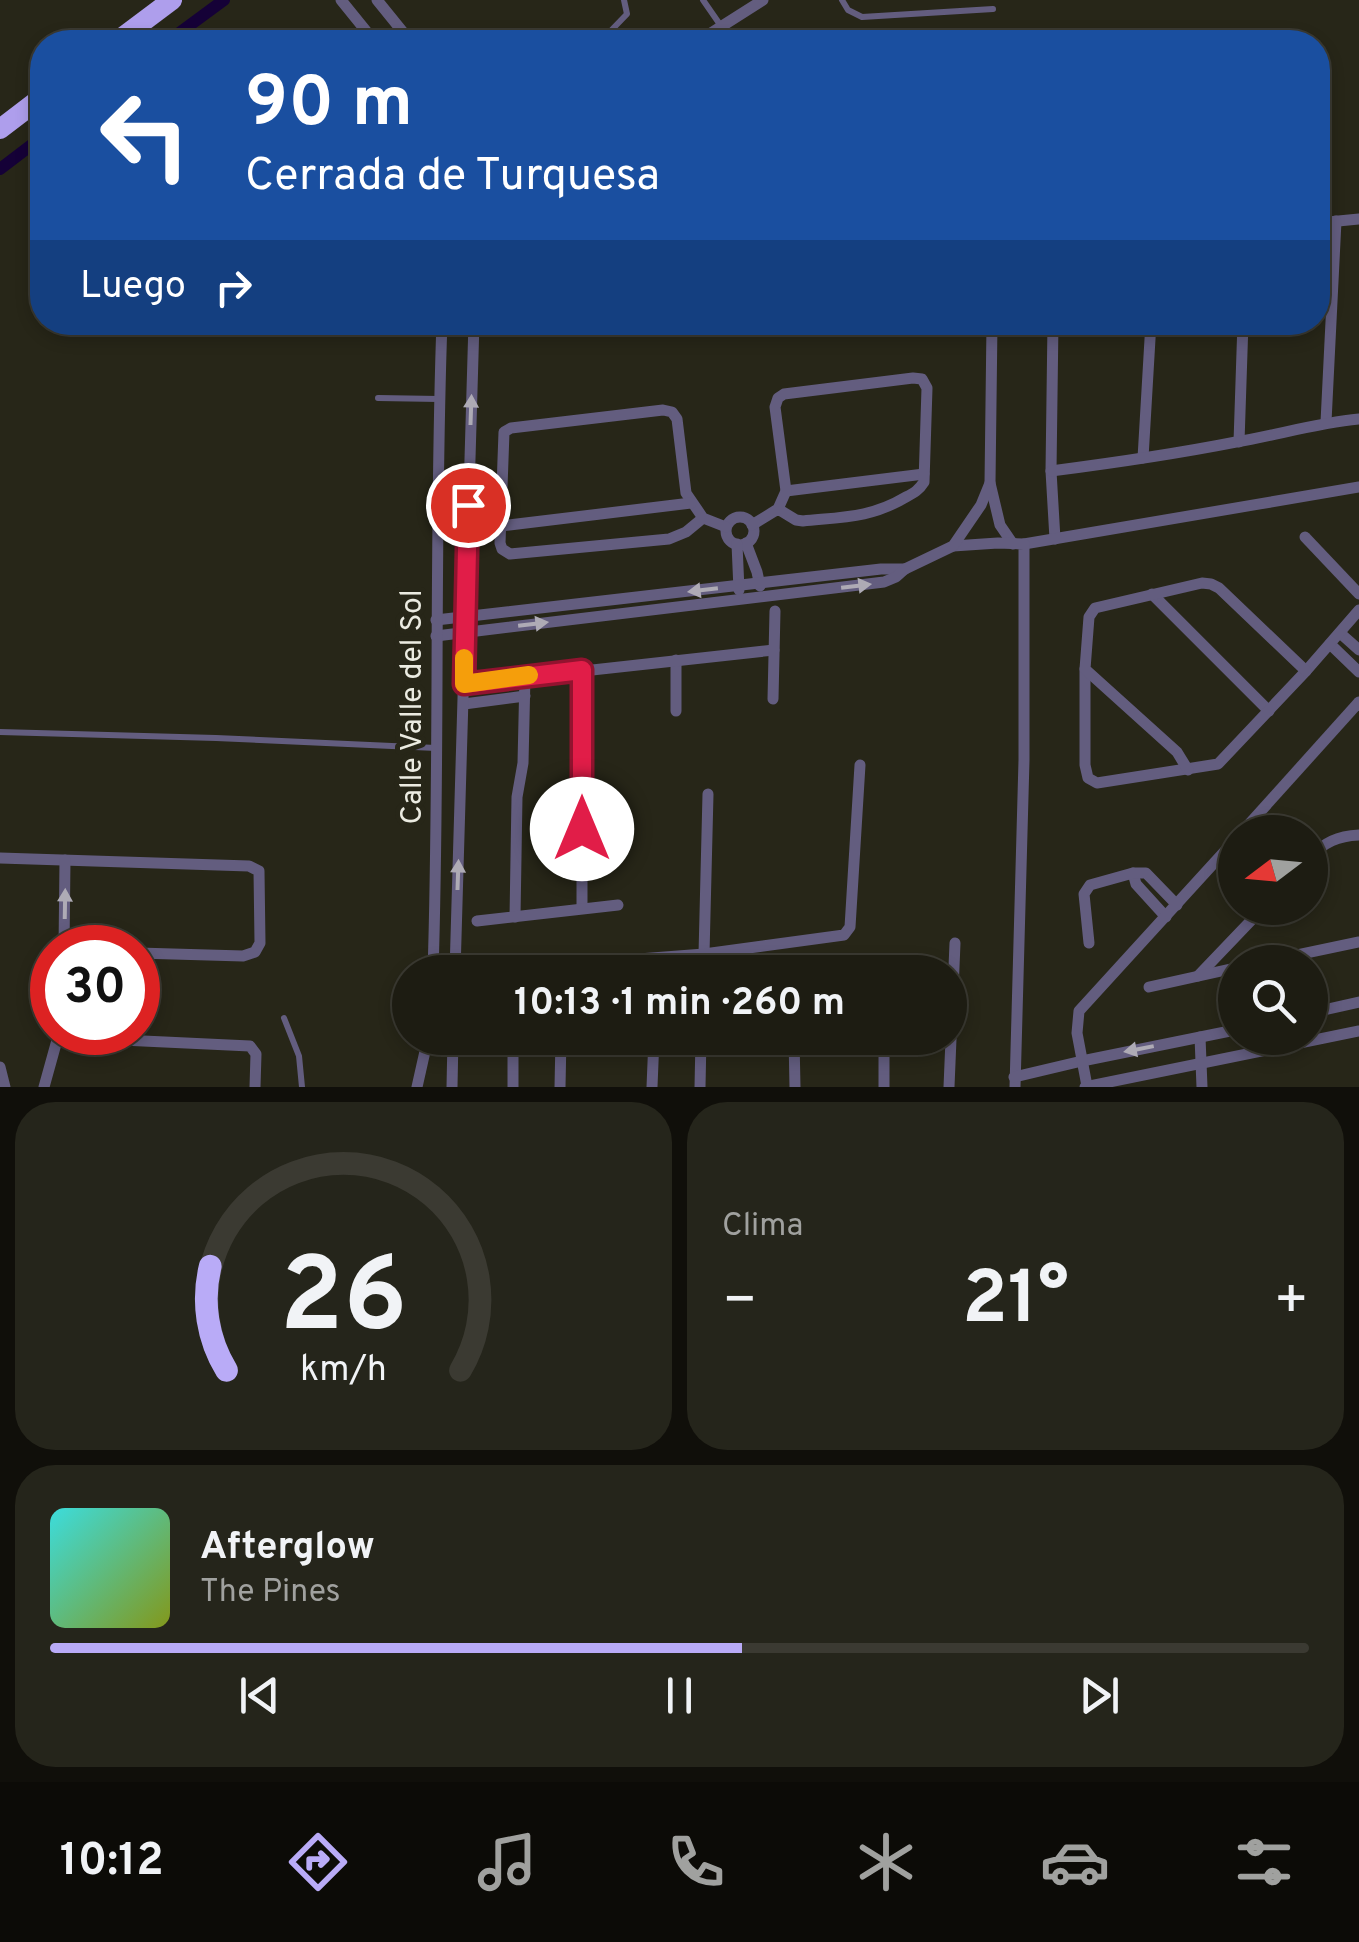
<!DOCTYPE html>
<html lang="es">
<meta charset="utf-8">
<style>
:root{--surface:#1d1c12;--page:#25251b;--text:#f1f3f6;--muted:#a0a19f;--line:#3b3a32;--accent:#b9abf7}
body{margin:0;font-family:Overpass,sans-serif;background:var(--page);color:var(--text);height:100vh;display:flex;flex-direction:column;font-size:38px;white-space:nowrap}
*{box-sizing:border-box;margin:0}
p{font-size:32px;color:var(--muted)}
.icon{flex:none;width:55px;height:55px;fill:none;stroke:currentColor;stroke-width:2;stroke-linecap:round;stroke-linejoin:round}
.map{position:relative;height:1087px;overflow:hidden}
.side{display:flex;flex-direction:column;gap:15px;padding:15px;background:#100f0a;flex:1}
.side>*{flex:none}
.banner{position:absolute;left:30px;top:30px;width:1300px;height:305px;border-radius:40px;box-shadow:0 5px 15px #0003,0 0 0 2px var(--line);background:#1a4fa0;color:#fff;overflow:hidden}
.needle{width:65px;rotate:254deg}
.tools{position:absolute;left:1218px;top:815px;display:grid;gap:20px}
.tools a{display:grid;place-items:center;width:110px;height:110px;border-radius:50%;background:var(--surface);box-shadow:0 5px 15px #0003,0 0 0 2px var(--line);font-size:50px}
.speed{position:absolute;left:30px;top:925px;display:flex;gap:20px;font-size:50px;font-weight:700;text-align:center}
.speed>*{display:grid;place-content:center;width:130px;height:130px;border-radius:50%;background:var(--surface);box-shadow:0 5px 15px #0003,0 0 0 2px var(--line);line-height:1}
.speed .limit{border:15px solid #d22;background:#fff;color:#111}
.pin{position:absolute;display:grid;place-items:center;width:85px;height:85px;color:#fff;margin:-42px;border:5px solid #fff;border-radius:50%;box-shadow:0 2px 10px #0007}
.me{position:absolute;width:110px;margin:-55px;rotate:0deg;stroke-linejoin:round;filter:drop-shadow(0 0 8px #0008)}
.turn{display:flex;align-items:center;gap:35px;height:210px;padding:0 50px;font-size:45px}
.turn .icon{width:130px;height:130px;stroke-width:2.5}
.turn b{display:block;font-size:70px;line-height:85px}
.then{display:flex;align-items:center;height:95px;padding:0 50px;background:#0003;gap:20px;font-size:38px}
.big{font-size:75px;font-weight:700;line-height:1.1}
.side .card{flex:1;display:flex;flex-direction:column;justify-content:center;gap:15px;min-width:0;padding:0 35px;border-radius:40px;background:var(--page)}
.side .dial{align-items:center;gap:0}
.dial svg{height:260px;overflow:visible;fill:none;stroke:var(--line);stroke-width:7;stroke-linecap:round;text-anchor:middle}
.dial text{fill:var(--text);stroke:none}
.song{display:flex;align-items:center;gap:30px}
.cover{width:120px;height:120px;border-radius:15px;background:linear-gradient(135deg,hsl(180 70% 55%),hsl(70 70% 35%))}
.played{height:10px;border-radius:5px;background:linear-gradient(90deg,var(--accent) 55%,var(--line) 55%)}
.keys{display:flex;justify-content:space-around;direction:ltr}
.heat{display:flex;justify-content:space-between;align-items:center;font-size:55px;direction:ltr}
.side .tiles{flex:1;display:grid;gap:15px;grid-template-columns:1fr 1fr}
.card:last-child{grid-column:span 2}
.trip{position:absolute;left:392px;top:955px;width:575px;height:100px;border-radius:50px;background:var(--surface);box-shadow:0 5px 15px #0003,0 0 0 2px var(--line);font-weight:700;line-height:100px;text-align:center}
.tab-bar{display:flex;height:160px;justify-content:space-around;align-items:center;background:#0c0b07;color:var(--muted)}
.tab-bar .icon{width:70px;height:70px}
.tab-bar .selected{color:var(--accent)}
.tab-bar b{font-size:45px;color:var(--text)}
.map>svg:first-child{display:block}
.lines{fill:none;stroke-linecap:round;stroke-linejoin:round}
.canal{stroke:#150137;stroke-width:12}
.service{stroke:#635d7f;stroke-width:6}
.minor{stroke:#635d7f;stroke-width:11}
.trunk{stroke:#ae9eec;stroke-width:20}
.oneway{fill:#aeabb5}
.route-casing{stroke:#92132f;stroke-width:25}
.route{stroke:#e11d48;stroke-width:18}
.slow{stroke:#f59e0b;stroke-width:18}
.labels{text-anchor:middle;stroke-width:10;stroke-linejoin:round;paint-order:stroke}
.street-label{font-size:30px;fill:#ebebe1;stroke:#272618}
</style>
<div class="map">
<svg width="1359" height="1087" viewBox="0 0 1359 1087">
<rect width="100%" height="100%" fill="#272618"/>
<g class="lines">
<g class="canal">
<polyline points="167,42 224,0"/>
<polyline points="0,169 42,137"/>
</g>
<g class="service">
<polyline points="703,0 721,26"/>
<polyline points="842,0 848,10 862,17 993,9"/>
<polyline points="600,42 627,14 624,0"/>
<polyline points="378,398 439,399"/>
<polyline points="0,732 216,738 436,748"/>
<polyline points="284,1018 299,1056 302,1087"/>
</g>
<g class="minor">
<polyline points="341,0 375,42"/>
<polyline points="377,0 411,42"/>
<polyline points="697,42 763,0"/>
<polyline points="1318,223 1359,219"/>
<polyline points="1053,322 1051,471 1055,539"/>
<polyline points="1326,422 1336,221"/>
<polyline points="1239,442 1243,322"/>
<polyline points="1143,458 1151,322"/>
<path d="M1051 471C1113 463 1175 454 1236 442 1277 435 1317 423 1359 419"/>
<polyline points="990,483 1000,525 1013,544"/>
<polyline points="786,491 924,474"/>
<circle cx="740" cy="531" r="14"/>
<polyline points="703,518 686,532 669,539 510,554 502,549 500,543 504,432 511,428 663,410 672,412 677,419 686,493 703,518 726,527"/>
<path d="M752 525 778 509 786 491 775 407 778 398 784 394 913 378 922 379 927 388 924 482C919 490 914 493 906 497 871 518 842 517 803 521L796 520 778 509"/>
<polyline points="501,526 691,503"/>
<polyline points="1305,537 1359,594"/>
<polyline points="746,543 757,572 760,586"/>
<polyline points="737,544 739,590"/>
<polyline points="1024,544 1359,487"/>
<polyline points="953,546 998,543 1024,544 1024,760 1015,1087"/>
<polyline points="1152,594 1269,711"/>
<polyline points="436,620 881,569 905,569"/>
<polyline points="1340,633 1359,650"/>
<polyline points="436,636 884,582 896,577 905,569 953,546 981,505 990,483 992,323"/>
<polyline points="1330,644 1359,672"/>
<polyline points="676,660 676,711"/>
<polyline points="1085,669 1085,765 1088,778 1097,783 1218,764 1306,671 1359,610"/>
<polyline points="582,670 582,908"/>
<polyline points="464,684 774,650"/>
<polyline points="773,699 775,611"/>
<polyline points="464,704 525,696"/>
<polyline points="1188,770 1177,752 1085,669 1089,617 1095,608 1202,583 1211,584 1219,588 1306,671"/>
<polyline points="1242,832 1359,702"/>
<polyline points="0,858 249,866 259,871 260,943 255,952 243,956 138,953"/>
<path d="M1310 858C1324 842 1338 836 1359 835"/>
<polyline points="1133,873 1136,884 1166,917"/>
<polyline points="515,917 517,797 523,763 525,676"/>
<polyline points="477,921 618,905"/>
<polyline points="1089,943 1084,894 1090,885 1133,873 1146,873 1177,905"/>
<polyline points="64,948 65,860"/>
<polyline points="704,954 708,794"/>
<polyline points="1263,962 1359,942"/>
<path d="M433 972C440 756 434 539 442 322"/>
<polyline points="455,972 474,322"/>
<polyline points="470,972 704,954 844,935 850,927 860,765"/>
<polyline points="657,972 662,968 696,967 702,972"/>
<polyline points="1198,976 1263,908"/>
<polyline points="1149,987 1235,968"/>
<polyline points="1310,1013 1359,1002"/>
<polyline points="58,1037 250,1046 256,1054 255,1087"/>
<polyline points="1200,1037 1202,1087"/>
<polyline points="794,1038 795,1087"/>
<polyline points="0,1067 5,1087"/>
<polyline points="1014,1077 1082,1061 1235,1030"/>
<polyline points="1087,1086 1077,1033 1079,1011 1235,840"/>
<polyline points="44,1087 59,1033"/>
<polyline points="417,1087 428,1038"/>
<polyline points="452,1087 453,1038"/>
<polyline points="513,1087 513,1038"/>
<polyline points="560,1087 561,1038"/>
<polyline points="652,1087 654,1038"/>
<polyline points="700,1087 701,1038"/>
<polyline points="884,1087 884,1038"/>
<polyline points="949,1087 955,943"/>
<polyline points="1085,1087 1359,1031"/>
</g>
<g class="trunk">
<polyline points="116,42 172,0"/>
<polyline points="0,129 42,97"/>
</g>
</g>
<defs><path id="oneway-solid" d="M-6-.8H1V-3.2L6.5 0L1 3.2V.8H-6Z" transform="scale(2.5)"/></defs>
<g class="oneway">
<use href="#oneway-solid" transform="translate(471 410) rotate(-88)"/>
<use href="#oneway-solid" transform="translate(856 586) rotate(-7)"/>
<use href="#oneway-solid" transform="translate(703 590) rotate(173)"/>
<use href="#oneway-solid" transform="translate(533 624) rotate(-7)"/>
<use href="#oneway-solid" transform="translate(458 875) rotate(-88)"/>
<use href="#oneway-solid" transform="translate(65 904) rotate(-89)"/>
<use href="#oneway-solid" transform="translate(1139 1049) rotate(169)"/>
</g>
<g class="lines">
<g class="route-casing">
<polyline id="route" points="468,505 464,684 582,670 582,829"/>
</g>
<use href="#route" class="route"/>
<polyline class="slow" points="464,658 464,684 529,675"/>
</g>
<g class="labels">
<g class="street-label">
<text transform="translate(411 707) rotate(-90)" y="10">Calle Valle del Sol</text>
</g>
</g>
</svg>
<div class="tools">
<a><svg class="needle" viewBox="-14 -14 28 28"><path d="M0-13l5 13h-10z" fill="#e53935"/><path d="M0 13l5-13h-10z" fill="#a0a19f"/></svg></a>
<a><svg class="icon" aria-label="search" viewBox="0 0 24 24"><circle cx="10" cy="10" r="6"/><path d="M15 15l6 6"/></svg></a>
</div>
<div class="speed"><div class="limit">30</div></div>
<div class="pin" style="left:468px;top:505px;background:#d93025"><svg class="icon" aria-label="arrive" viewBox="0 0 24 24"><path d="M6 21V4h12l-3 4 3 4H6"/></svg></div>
<svg class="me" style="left:582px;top:829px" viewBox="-20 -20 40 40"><circle r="19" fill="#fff"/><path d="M0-13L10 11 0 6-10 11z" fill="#e11d48"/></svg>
<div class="trip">10:13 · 1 min · 260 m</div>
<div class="banner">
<div class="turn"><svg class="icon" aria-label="left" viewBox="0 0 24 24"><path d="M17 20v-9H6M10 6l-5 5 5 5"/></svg><div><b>90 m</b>Cerrada de Turquesa</div></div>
<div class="then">Luego<svg class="icon" aria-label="right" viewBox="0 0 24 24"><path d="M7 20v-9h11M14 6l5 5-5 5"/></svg></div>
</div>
</div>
<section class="side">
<div class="tiles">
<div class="card dial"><svg viewBox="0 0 100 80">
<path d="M14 69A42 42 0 1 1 86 69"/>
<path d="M14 69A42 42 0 0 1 9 37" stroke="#b9abf7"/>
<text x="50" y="56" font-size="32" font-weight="700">26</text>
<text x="50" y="72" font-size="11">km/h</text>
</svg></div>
<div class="card"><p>Clima</p>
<div class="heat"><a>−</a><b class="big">21°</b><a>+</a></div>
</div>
<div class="card">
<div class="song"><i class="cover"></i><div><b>Afterglow</b><p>The Pines</p></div></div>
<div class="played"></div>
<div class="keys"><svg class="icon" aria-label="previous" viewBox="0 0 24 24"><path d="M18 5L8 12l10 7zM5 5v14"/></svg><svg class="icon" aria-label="pause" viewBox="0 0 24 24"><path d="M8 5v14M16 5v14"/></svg><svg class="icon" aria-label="next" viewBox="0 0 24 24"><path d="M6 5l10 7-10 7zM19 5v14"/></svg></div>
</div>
</div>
</section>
<nav class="tab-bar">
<b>10:12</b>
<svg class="icon selected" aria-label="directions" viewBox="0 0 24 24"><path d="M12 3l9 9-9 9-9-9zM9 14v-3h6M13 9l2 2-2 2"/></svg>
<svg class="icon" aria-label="music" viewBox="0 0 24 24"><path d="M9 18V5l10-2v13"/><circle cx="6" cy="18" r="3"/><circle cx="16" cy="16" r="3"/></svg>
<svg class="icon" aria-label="phone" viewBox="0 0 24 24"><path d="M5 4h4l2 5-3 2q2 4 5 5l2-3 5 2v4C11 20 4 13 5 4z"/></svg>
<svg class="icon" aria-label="climate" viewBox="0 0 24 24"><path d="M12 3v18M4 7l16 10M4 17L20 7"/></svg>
<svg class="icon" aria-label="car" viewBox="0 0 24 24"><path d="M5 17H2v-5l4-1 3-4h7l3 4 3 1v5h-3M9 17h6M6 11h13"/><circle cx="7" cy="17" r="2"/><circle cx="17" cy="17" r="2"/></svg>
<svg class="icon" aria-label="filters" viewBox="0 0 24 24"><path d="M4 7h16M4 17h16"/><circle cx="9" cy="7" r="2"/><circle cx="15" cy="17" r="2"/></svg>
</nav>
